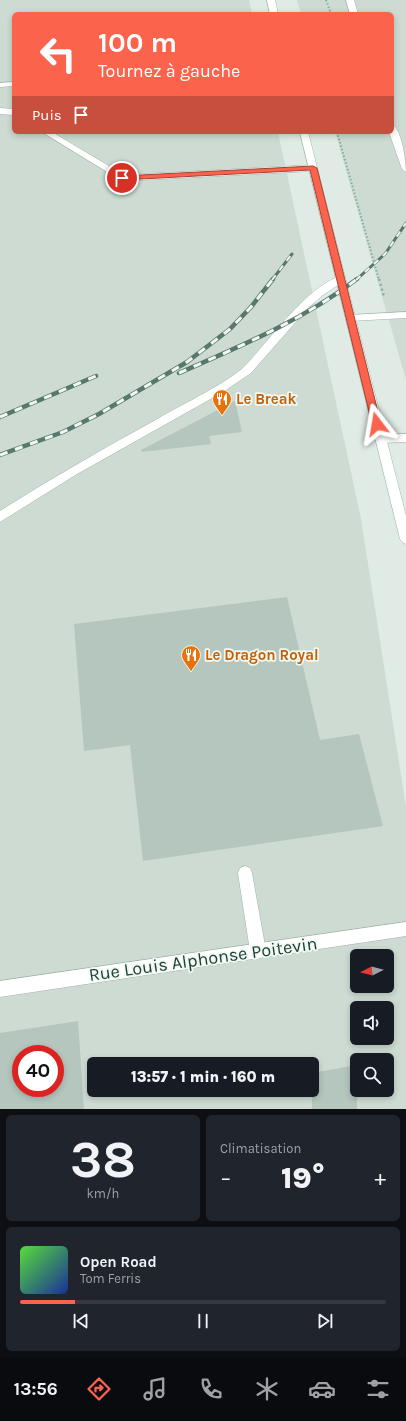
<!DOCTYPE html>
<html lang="fr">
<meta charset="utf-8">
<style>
:root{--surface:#171b24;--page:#20242c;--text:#f1f3f6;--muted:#9ea1a6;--line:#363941;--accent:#fb634d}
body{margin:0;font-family:Karla,sans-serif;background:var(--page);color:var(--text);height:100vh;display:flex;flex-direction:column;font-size:15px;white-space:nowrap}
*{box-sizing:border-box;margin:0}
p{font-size:13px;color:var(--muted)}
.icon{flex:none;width:22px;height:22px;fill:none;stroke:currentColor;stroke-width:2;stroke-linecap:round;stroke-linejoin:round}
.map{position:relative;height:1109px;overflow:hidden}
.details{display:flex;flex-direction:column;gap:6px;padding:6px;background:#0d0f14;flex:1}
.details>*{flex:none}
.hud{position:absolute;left:12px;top:12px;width:382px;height:122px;border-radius:6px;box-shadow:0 2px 6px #0003;background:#fb634d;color:#fff;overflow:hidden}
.needle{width:26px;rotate:264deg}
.buttons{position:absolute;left:350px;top:949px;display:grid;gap:8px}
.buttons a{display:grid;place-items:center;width:44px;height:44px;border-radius:6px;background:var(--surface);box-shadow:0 2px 6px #0003;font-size:20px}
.speed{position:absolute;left:12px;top:1045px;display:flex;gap:8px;font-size:20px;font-weight:700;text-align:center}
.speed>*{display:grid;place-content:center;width:52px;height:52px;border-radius:50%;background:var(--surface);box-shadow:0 2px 6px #0003;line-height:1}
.speed .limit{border:6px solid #d22;background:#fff;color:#111}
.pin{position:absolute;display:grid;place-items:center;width:34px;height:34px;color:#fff;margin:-17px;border:2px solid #fff;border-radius:50%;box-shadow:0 1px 4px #0007}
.me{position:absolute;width:44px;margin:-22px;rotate:346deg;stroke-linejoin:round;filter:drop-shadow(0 0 3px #0008)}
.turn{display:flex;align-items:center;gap:14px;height:84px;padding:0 20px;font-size:18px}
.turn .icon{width:52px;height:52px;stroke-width:2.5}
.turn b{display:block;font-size:28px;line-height:34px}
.then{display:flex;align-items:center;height:38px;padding:0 20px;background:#0003;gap:8px;font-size:15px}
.big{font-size:30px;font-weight:800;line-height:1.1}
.details .tile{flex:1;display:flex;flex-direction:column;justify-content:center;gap:6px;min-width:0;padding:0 14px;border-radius:6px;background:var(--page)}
.details .dial{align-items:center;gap:0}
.dial b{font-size:52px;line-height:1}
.song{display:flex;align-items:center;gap:12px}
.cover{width:48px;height:48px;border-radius:6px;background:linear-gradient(135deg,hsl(110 70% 55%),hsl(230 70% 35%))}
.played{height:4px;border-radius:2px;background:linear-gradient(90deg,var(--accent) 15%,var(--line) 15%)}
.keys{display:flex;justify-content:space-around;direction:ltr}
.heat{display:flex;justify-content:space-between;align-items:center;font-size:22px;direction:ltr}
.details .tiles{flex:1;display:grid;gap:6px;grid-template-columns:1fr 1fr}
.tile:last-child{grid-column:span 2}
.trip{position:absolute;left:87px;top:1057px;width:232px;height:40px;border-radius:6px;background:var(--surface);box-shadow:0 2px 6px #0003;font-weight:800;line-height:40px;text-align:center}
.tabs{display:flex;height:64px;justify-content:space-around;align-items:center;background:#090b0e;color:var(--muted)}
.tabs .icon{width:28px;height:28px}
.tabs .active{color:var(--accent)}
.tabs b{font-size:18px;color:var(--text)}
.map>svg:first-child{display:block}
.built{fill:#cddbd3;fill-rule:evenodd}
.building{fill:#b4c6bd;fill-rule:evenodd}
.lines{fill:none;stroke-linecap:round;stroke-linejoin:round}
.lane-casing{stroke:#a2b3ab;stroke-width:1}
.street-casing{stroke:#a2b3ab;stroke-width:1}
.secondary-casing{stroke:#9fbbae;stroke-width:1}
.path-far1{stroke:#7db19a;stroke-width:2;stroke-dasharray:1.5 2;stroke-linecap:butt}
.path{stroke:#7db19a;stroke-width:2.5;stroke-dasharray:2 3;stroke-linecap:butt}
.lane{fill:#fff;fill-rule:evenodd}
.street{fill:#fff;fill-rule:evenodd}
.secondary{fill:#fff;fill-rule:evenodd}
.rail-far1-casing{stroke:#59786c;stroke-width:3}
.rail-casing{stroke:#59786c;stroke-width:4.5}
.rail-far1{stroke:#eff8f2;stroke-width:2;stroke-dasharray:6;stroke-linecap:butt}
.rail{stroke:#eff8f2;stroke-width:3;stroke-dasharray:8;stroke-linecap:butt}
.route{fill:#fb634d;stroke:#a34032}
.labels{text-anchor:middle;stroke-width:3.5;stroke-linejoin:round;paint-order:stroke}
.food-label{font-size:15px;font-weight:bold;fill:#c56008;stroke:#eff8f2;text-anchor:start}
.near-street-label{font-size:18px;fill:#1f3c31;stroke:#eff8f2}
</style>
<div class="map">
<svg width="406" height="1109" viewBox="0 0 406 1109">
<rect width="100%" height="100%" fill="#dfebe4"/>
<g class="built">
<path d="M0 0H249L252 14H14V132H278L361 519 406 807V1109H0ZM357 956H387V986H357ZM357 1008H387V1038H357ZM21 1054H55V1088H21ZM357 1060H387V1090H357ZM94 1064H312V1090H94Z"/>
<polygon points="297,0 406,0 406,380 335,132 392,132 392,14 301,14"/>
</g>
<g class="building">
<polygon points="235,401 242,432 209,436 211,444 142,452 141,450"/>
<polygon points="287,597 320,740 359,734 383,826 143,861 130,745 84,751 74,624"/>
<path d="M78 1021 84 1109H0V1033ZM21 1054H55V1088H21Z"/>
<polygon points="357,1065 357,1109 312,1109 312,1073"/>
</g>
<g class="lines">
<g class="lane-casing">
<g id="lane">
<polygon points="346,0 354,0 358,14 350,14"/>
<polygon points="14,82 14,86 0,87 0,83"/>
<polygon points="0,108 14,109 14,115 0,114"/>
<path d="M392 125C402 129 406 162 406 172L402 169 389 132H392Z"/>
<polygon points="42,132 52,132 124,175 313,165 317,168 313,171 122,181"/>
<path d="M341 276 344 277 346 279 344 281 323 295 308 308 251 373 223 392 77 474 0 522V511C52 478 105 448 159 418 183 404 226 384 245 366 269 341 308 285 341 276Z"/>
<polygon points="406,312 406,318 350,321 345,318 350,315"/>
<polygon points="406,434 406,442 380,443 374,439 380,435"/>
<polygon points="245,866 250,868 252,873 266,951 263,956 258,959 253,956 250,951 238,873 240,868"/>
</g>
</g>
<g class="street-casing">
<polygon id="street" points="406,922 406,936 0,997 0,981"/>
</g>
<g class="secondary-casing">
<g id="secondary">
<polygon points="267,0 275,0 278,14 270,14"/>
<polygon points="300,132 308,132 406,516 406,544 402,542 400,539"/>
</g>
</g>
<g class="path-far1">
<polyline points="326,0 331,14"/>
<polyline points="337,132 379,280"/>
</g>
<polyline class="path" points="379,279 384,297"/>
<use href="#lane" class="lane"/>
<use href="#street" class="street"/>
<use href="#secondary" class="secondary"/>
<g class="rail-far1-casing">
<g id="rail-far1">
<polyline points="272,280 292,254"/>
<polyline points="356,280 385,254 406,223"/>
</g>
</g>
<g class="rail-casing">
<g id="rail">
<path d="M179 373C241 346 303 320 357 279"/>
<polyline points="0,417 96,376"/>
<polyline points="0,455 63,432 99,414 187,362 230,329 251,307 273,279"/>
</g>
</g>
<use href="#rail-far1" class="rail-far1"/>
<use href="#rail" class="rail"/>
</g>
<polygon class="route" points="313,166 317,168 381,424 377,427 372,424 310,170 122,180 119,178 122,176"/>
<defs>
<g id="restaurant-pin" transform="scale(1)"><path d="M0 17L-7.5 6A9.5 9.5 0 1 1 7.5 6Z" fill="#e8710a" stroke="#eff8f2"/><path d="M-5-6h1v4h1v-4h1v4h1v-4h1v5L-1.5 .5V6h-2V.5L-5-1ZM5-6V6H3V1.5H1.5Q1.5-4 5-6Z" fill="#fff"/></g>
</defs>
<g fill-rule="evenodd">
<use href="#restaurant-pin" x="222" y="399"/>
<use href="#restaurant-pin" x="191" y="655"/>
</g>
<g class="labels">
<g class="food-label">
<text x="236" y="404">Le Break</text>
<text x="205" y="660">Le Dragon Royal</text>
</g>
<g class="near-street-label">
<text transform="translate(203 959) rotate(-8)" y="6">Rue Louis Alphonse Poitevin</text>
</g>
</g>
</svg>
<div class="buttons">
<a><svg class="needle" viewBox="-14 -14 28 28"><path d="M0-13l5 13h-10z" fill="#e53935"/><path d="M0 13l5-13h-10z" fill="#9ea1a6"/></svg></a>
<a><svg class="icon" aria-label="sound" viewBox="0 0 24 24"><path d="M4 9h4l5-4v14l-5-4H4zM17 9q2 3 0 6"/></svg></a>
<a><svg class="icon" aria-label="search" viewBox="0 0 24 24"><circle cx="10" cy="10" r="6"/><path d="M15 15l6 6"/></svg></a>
</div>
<div class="speed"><div class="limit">40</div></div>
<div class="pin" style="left:122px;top:178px;background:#d93025"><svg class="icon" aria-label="arrive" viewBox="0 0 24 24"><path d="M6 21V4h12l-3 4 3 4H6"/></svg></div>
<svg class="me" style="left:377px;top:424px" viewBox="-20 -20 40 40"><path d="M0-17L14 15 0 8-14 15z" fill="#fb634d" stroke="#fff" stroke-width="4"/></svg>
<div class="trip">13:57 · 1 min · 160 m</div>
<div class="hud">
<div class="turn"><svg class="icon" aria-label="left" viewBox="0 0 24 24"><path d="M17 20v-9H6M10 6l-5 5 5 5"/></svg><div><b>100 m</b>Tournez à gauche</div></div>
<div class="then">Puis<svg class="icon" aria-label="arrive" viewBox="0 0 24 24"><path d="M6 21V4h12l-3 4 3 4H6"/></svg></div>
</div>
</div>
<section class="details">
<div class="tiles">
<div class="tile dial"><b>38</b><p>km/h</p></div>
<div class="tile"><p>Climatisation</p>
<div class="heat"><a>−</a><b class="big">19°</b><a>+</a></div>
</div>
<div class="tile">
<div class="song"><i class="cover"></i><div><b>Open Road</b><p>Tom Ferris</p></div></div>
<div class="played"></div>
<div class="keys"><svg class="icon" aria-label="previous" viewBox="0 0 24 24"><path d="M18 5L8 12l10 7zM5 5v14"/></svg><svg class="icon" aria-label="pause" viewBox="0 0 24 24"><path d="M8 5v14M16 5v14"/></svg><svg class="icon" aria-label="next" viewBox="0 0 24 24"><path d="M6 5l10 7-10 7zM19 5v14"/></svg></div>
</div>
</div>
</section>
<nav class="tabs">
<b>13:56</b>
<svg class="icon active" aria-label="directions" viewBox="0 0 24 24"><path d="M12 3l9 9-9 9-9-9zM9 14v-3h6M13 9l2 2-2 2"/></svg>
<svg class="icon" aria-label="music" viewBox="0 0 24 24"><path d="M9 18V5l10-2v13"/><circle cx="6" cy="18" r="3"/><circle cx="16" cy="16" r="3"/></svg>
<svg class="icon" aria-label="phone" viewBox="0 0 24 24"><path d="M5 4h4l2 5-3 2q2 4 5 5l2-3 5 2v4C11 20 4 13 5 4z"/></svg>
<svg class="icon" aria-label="climate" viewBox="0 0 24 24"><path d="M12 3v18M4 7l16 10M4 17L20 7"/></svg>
<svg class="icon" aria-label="car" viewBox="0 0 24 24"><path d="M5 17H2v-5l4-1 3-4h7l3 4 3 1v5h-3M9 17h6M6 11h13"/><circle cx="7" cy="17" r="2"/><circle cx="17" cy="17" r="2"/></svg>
<svg class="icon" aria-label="filters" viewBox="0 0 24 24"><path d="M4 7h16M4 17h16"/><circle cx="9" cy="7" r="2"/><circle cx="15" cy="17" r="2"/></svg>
</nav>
